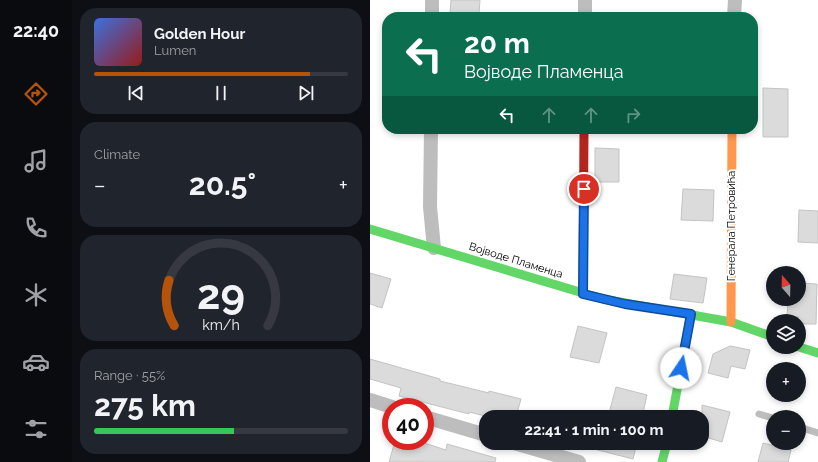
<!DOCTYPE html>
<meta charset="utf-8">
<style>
:root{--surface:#171b24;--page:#20242c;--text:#f1f3f6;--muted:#9ea1a6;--line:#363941;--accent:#b45309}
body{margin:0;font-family:Raleway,sans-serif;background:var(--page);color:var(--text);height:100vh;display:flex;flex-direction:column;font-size:15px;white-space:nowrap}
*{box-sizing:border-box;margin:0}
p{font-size:13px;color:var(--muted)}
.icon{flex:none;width:22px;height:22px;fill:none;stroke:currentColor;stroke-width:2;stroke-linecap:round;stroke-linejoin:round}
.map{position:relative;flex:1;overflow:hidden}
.details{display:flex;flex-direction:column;gap:8px;padding:8px;background:#0d0f14;width:298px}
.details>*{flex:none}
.hud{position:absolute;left:12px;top:12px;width:376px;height:122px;border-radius:16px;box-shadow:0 2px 6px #0003;background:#0b6e4f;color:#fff;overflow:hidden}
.needle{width:26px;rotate:340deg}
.tools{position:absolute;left:396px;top:266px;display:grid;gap:8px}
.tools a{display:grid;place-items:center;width:40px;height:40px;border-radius:50%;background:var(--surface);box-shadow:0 2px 6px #0003;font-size:20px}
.speed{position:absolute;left:12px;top:398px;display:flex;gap:8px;font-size:20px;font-weight:700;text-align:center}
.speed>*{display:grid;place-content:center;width:52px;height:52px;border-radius:50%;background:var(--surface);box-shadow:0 2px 6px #0003;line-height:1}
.speed .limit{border:6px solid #d22;background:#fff;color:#111}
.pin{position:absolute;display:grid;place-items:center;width:34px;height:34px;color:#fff;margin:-17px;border:2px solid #fff;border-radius:50%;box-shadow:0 1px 4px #0007}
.me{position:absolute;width:44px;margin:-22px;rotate:11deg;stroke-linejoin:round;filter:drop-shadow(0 0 3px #0008)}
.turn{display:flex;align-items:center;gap:14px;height:84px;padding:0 16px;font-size:18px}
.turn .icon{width:52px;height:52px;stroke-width:2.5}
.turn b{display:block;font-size:28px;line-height:34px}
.lanes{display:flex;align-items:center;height:38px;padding:0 16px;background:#0003;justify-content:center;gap:20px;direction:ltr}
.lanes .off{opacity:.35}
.big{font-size:30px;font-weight:700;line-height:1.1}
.details .card{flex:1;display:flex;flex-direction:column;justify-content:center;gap:6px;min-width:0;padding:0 14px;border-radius:16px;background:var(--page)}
.details .dial{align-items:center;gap:0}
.dial svg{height:104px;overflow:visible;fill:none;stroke:var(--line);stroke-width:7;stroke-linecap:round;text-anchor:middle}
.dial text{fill:var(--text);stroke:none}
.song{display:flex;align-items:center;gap:12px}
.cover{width:48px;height:48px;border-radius:6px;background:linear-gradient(135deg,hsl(220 70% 55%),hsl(0 70% 35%))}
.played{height:4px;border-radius:2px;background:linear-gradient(90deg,var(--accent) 85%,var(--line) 85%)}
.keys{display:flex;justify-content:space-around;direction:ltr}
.heat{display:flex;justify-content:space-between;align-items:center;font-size:22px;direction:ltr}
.charge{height:6px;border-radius:3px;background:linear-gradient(90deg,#34c759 55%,var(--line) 0)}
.trip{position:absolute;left:109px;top:410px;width:230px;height:40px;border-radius:16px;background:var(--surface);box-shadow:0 2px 6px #0003;font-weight:700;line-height:40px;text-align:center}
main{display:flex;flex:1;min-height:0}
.tabs{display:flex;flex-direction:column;width:72px;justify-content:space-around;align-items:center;background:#090b0e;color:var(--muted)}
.tabs .icon{width:28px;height:28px}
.tabs .active{color:var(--accent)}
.tabs b{font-size:18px;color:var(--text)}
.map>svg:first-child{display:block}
.building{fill:#dbdbdb;stroke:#c3c3c3}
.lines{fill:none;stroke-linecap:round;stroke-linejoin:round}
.lane{stroke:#bdbdbd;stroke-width:7}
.street{stroke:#bdbdbd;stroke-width:14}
.fast{stroke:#63d668;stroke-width:9}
.slow{stroke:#ff974d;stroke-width:9}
.jam{stroke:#b3261e;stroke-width:9}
.route-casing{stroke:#114b97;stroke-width:10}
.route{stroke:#1a73e8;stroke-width:7}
.labels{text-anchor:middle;stroke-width:4;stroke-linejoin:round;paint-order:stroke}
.street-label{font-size:11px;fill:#000;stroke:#fff}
</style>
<main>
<nav class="tabs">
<b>22:40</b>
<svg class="icon active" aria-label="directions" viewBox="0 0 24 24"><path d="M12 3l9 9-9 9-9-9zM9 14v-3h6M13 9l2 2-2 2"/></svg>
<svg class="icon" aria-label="music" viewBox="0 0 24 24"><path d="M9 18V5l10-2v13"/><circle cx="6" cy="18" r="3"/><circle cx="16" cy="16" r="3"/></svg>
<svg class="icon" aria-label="phone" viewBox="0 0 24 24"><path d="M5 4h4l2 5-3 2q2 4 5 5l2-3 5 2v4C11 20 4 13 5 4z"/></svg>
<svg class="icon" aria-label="climate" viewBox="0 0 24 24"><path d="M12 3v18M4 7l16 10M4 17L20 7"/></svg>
<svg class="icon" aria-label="car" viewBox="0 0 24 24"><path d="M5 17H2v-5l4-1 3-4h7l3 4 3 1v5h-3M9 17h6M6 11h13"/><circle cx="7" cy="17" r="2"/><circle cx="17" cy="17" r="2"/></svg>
<svg class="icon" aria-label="filters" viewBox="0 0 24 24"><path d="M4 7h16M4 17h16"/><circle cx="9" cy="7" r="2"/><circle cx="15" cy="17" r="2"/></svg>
</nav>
<section class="details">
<div class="card">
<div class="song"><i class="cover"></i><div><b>Golden Hour</b><p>Lumen</p></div></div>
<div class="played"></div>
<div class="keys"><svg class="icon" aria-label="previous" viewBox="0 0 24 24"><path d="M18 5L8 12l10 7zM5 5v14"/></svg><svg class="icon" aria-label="pause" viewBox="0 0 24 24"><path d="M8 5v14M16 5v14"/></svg><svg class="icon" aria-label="next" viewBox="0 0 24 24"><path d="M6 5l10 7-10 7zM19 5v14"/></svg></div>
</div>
<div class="card"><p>Climate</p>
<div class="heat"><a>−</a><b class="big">20.5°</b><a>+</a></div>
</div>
<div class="card dial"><svg viewBox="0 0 100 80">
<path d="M14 69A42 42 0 1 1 86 69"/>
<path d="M14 69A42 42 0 0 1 10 34" stroke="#b45309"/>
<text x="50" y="56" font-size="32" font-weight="700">29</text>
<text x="50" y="72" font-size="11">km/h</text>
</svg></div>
<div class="card"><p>Range · 55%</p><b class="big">275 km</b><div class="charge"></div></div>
</section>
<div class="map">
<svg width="448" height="462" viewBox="0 0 448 462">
<rect width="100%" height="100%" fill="#fff"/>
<g class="building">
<polygon points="81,0 110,0 109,14 80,13"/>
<polygon points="393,88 418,89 418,137 393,137"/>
<polygon points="225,148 249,149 249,182 225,182"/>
<polygon points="313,189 344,190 343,221 311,220"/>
<polygon points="429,210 448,211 448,243 428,242"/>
<polygon points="0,273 21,279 12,308 0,304"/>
<polygon points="304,274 337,278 333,303 300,299"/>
<polygon points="429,283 447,284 446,324 429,324 428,317 417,317 418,299 429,299"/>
<polygon points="208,326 237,333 229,363 200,357"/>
<polygon points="360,346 380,350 375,369 361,366 358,378 338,373 343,354"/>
<polygon points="0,359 70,379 70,381 119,393 119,391 151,399 146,417 119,417 99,412 99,414 29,396 31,388 0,379"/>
<polygon points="246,387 277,395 272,417 238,417"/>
<polygon points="332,405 360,412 352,442 332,436"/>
<polygon points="25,441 48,441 76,450 77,444 126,458 125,462 19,462"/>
<polygon points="221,443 267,443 263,459 220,448"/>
<polygon points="393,443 421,450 418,462 388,462"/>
</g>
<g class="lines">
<g class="lane">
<polyline points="389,414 403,418"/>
<polyline points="429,427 448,433"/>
</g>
<g class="street">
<polyline points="62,17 62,0"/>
<polyline points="215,17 215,0"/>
<polyline points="364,17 365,0"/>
<polyline points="61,129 60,207 64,248"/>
<polyline points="0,400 22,407"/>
<polyline points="55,417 116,435"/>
<polyline points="144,443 209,462"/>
</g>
<g class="fast">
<polyline points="0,229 233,299 361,322 403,337"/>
<polyline points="429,347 448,353"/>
<polyline points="302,417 321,314"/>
<polyline points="292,462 297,443"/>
</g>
<polyline class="slow" points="361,322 362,129"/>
<polyline class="jam" points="213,293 214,129"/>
</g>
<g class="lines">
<g class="route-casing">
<polyline id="route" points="214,189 213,294 255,304 321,314 311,368"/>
</g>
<use href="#route" class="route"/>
</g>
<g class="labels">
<g class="street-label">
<text transform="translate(361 226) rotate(-90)" y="4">Генерала Петровића</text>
<text transform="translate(146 260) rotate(17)" y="4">Војводе Пламенца</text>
</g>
</g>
</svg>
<div class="tools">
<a><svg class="needle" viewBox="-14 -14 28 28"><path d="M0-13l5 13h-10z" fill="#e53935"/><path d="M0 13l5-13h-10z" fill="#9ea1a6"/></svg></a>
<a><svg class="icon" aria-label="layers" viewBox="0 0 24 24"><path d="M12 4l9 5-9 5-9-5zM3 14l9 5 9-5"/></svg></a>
<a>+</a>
<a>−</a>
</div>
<div class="speed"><div class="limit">40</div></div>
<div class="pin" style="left:214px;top:189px;background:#d93025"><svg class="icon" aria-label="arrive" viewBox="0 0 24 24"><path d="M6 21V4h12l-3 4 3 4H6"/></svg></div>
<svg class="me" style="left:311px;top:368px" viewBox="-20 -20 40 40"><circle r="19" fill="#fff"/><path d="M0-13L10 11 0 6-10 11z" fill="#1a73e8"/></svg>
<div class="trip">22:41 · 1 min · 100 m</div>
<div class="hud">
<div class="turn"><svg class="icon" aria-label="left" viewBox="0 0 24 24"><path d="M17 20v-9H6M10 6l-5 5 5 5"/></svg><div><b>20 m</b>Војводе Пламенца</div></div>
<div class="lanes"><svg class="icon" aria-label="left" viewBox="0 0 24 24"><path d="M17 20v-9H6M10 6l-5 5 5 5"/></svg><svg class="icon off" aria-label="ahead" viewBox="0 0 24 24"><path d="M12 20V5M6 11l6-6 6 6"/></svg><svg class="icon off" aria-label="ahead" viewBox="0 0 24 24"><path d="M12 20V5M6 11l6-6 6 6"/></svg><svg class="icon off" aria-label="right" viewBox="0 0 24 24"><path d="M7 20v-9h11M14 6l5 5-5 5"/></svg></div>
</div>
</div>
</main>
